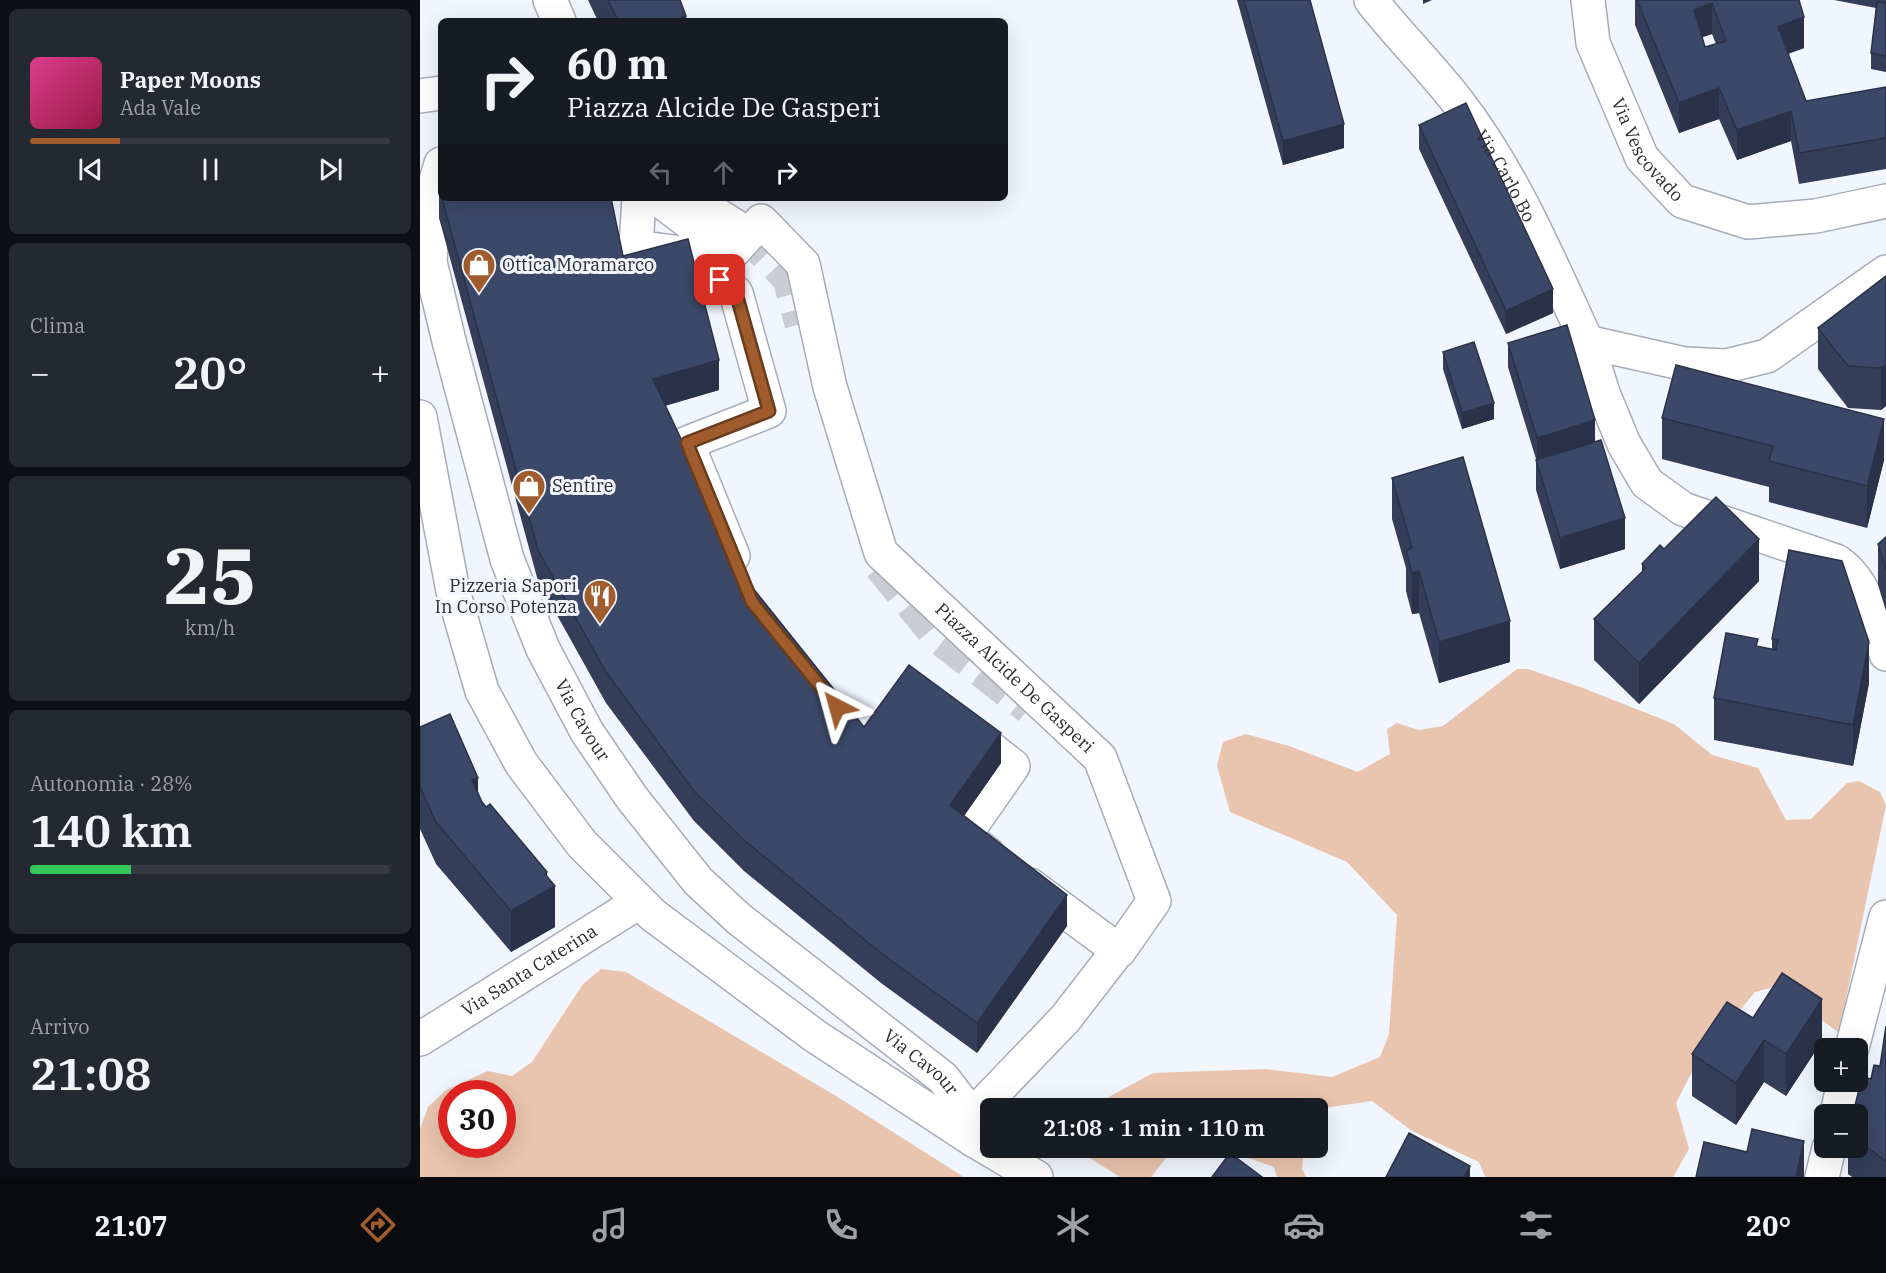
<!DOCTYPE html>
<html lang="it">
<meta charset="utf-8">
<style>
:root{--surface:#171b24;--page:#242831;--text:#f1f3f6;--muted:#9ea1a6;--line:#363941;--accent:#a05c2d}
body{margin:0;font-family:"IBM Plex Serif",serif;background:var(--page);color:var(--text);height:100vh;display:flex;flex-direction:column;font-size:22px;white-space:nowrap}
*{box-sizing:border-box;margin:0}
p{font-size:20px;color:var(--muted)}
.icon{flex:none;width:33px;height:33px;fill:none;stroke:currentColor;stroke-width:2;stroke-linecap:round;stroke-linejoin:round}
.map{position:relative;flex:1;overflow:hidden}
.drawer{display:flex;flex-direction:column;gap:9px;padding:9px;background:#0d0f14;width:420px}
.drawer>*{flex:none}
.guide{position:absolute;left:18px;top:18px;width:570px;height:183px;border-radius:9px;box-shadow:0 6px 24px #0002;background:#171b24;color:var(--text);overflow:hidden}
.fabs{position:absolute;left:1394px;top:1038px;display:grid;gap:12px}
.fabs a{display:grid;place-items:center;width:54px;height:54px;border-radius:9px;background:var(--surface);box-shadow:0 6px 24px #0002;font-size:30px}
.speed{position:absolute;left:18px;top:1080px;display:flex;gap:12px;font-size:30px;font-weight:700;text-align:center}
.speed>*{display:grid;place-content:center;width:78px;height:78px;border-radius:50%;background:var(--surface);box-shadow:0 6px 24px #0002;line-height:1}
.speed .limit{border:9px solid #d22;background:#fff;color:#111}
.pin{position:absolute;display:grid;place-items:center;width:51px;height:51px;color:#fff;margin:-26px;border-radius:12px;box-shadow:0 3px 9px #0006}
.me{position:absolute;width:66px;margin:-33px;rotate:321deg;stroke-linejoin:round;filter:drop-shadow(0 0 4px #0008)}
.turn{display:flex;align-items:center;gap:21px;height:126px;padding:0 30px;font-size:27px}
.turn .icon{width:78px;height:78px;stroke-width:2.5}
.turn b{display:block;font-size:42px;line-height:51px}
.lanes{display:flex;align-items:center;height:57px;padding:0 30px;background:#0003;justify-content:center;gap:30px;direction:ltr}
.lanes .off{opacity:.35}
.big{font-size:45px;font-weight:600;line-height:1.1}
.drawer .card{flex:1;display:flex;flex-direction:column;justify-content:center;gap:9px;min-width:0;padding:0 21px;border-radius:9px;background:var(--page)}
.drawer .dial{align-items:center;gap:0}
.dial b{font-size:78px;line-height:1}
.song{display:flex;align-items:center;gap:18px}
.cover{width:72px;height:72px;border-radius:9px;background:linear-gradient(135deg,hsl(330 70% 55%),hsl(340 70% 35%))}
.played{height:6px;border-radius:3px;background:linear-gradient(90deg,var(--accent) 25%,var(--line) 25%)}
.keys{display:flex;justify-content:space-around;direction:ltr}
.heat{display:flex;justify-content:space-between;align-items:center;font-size:33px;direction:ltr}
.charge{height:9px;border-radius:4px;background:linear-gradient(90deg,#34c759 28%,var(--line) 0)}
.trip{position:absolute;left:560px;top:1098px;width:348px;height:60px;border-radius:9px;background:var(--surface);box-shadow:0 6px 24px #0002;font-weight:600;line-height:60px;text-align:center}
.tab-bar{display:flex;height:96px;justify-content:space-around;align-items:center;background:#090b0e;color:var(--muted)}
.tab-bar .icon{width:42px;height:42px}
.tab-bar .current{color:var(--accent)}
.tab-bar b{font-size:27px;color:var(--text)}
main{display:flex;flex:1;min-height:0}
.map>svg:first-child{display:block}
.grass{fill:#e9c4ae;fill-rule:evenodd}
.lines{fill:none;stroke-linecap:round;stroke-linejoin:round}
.minor-tunnel{stroke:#cacdd5;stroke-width:33;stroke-dasharray:33 16;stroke-linecap:butt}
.minor-casing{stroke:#a7acb8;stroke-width:36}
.tertiary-casing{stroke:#a7acb8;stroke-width:36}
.secondary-casing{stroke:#a7acb8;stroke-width:36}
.minor{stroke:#fff;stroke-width:33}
.tertiary{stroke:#fff;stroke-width:33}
.secondary{stroke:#fff;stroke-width:33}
.wall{fill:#343e59;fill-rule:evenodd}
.shaded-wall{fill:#2a3249}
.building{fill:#3c4868;stroke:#2a3249;stroke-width:1.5;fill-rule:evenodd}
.route-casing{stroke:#683c1d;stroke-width:15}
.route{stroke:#a05c2d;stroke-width:10}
.labels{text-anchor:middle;stroke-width:6;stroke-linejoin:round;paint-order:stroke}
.street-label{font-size:18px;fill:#2c2e33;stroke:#f1f5fd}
.poi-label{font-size:18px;fill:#2c2e33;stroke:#f1f5fd;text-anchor:start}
</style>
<main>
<section class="drawer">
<div class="card">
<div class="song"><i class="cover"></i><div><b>Paper Moons</b><p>Ada Vale</p></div></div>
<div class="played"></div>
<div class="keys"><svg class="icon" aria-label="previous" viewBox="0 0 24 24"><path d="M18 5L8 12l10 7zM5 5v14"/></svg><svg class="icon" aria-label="pause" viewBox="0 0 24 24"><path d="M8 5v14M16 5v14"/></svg><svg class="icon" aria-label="next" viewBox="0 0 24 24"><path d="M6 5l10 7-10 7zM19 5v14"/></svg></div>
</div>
<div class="card"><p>Clima</p>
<div class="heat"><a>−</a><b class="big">20°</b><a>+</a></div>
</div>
<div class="card dial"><b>25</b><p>km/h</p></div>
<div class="card"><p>Autonomia · 28%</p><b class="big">140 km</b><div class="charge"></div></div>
<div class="card"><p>Arrivo</p><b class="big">21:08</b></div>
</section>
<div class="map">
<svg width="1466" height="1177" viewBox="0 0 1466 1177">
<rect width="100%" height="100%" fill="#f1f5fd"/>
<g class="grass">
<polygon points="1097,669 1108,669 1163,688 1254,724 1292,755 1338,768 1366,820 1391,819 1427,783 1439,781 1460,792 1466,805 1419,1033 1357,986 1335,992 1277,1062 1256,1103 1269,1149 1253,1177 1065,1177 1059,1162 992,1131 952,1101 904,1108 897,1114 897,1108 624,1108 625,1104 672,1106 733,1073 846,1069 912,1077 960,1057 969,1034 977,915 927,862 810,812 797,766 803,742 826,734 869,746 938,772 970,754 967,729 977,723 999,730 1023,726"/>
<path d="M181 969 206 972 416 1096 544 1177H0V1129L8 1107 26 1090 68 1071 92 1076 112 1062 163 984ZM32 1094H82V1144H32Z"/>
<polygon points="654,1148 754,1148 731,1177 700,1177"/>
<polygon points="800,1148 884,1148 882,1169 886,1177 857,1177 854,1167"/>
</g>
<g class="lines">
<g class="minor-tunnel">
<polyline points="323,231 369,279 381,324"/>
<polyline points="460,566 519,638 609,708"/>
</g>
<g class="minor-casing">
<g id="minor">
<polyline points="130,0 139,21"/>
<path id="s1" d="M951 0C978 35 1010 66 1037 101 1093 173 1129 260 1167 342"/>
<path id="s2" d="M1168 0 1173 43 1222 158 1262 201 1328 222 1396 216 1466 201"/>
<polyline points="0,96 21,93"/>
<path id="s3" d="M21 164 15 184 10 262 29 341 87 559 123 649 167 732 212 798 278 881 319 919 523 1078 546 1108 552 1139"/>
<polyline points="219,198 216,247 269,254 316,293 349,411 267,443 313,556"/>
<path id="s4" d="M237 198 311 254 341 221 383 264 410 387 461 553 680 758 734 901 699 951 610 885"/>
<polyline points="270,198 323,231"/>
<path d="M1466 272 1347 356 1306 366 1265 364 1167 342 1183 393 1204 444 1227 483 1263 509 1416 561C1446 580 1455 622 1466 654"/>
<polyline points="545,728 593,766 544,836 568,854"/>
<polyline points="1432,1048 1466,917"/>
<polyline points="1417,1114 1424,1082"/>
<polyline points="548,1120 645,1019 693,957"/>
<polyline points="1402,1177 1409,1148"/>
</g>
</g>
<g class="tertiary-casing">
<g id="tertiary">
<path id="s5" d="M0 1039 219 902"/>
</g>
</g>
<g class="secondary-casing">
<polyline id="secondary" points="0,417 33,591 62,691 101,763 162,844 233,915 395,1036 552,1139 616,1177"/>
</g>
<use href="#minor" class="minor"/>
<use href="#tertiary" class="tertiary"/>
<use href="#secondary" class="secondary"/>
</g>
<g class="wall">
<polygon points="168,0 260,0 266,21 178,21"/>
<polygon points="817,0 890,0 924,148 863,165"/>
<path d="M1215 0H1379L1384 48 1368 54 1386 101 1466 87V169L1379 184 1371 141 1317 160 1299 119 1259 133 1215 25ZM1292 34 1296 44 1285 47 1282 37Z"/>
<polygon points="1414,0 1466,0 1466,72 1451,69 1451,53 1456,8"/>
<polygon points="999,125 1133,313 1086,334 999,149"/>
<polygon points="19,188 21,188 21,198 191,198 203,256 299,390 245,406 328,582 444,727 581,763 544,816 647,926 557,1053 461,983 324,871 274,821 186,703 118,581 19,218"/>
<polygon points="1466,276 1466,406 1461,410 1428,408 1398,369 1398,328"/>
<polygon points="1088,343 1175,442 1205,549 1140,569 1116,490 1116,459 1088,367"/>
<polygon points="1023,352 1074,419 1042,429 1023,369"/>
<polygon points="1242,418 1464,460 1447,528 1349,502 1349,487 1242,459"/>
<polygon points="972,478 1090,662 1019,683 999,613 992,614 986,591 986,568 972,519"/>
<polygon points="1466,537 1466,611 1458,585 1458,544"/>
<polygon points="1244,549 1339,581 1219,704 1174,660 1174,619 1222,572 1222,564"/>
<polygon points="1369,550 1449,683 1433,766 1294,740 1294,698 1338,647 1352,649 1352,639"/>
<polygon points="0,727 58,792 62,802 127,877 135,927 91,952 16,864 0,829"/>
<polygon points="1333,1018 1402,1041 1366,1096 1344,1082 1316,1125 1272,1096 1272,1054"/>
<polygon points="1466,1026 1466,1177 1432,1177 1428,1174 1428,1148 1437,1148 1437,1114 1451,1079 1460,1066"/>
</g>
<g class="shaded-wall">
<polygon points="1003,0 1012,0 1003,4"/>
<polygon points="1292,3 1292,34 1274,40 1274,10"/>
<polygon points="266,16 266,21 254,21"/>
<polygon points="1384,17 1384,48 1358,57 1358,27"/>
<polygon points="1299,88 1299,119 1259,133 1259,103"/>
<polygon points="1371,111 1371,141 1317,160 1317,130"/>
<polygon points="924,124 924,148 863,165 863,141"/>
<polygon points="1133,289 1133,313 1086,334 1086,311"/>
<polygon points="299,360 299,390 233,409 233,379"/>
<polygon points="1466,365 1466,406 1461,410 1461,368"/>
<polygon points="1074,403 1074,419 1042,429 1042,413"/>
<polygon points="1464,419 1464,460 1447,528 1447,486"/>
<polygon points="1175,420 1175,444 1117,461 1117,438"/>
<polygon points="1205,518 1205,549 1140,569 1140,538"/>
<polygon points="1339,539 1339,581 1219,704 1219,663"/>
<polygon points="999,571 999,613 992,614 992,573"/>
<polygon points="1090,621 1090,662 1019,683 1019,642"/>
<polygon points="1449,642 1449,683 1433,766 1433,725"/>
<polygon points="581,733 581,763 530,836 530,805"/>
<polygon points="58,778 58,819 52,780"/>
<polygon points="127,872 127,890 135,886 135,927 91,952 91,911"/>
<polygon points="647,895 647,926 557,1053 557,1023"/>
<polygon points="1402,999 1402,1041 1366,1096 1366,1054"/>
<polygon points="1344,1040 1344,1082 1316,1125 1316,1083"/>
<polygon points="1384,1141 1384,1177 1376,1177"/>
<polygon points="1050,1166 1050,1177 1044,1177"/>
</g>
<g class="building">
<polygon points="188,0 260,0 266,16 254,21 198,21"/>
<polygon points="824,0 890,0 924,124 863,141"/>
<path d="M1217 0H1379L1384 17 1358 27 1386 101 1466 87V138L1379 153 1371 111 1317 130 1299 88 1259 103ZM1292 3 1306 41 1285 47 1274 10Z"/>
<polygon points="1457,2 1466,3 1466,56 1451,53"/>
<polygon points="1046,103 1133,289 1086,311 999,125"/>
<polygon points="22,198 191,198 203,256 268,239 299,360 233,379 328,582 444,727 489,665 581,733 530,805 647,895 557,1023 461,953 324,840 274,791 186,672 118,550"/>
<polygon points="1466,276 1466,365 1461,368 1428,366 1398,328"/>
<polygon points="1147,325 1175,420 1117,438 1088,343"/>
<polygon points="1054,342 1074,403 1042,413 1023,352"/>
<polygon points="1256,365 1464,419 1447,486 1349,461 1353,446 1242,418"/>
<polygon points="1181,440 1205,518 1140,538 1116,460"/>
<polygon points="1043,457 1090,621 1019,642 999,571 992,573 986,550 992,548 972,478"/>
<polygon points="1296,497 1339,539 1219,663 1174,619 1226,568 1222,564 1240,545 1244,549"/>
<polygon points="1466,537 1466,569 1458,544"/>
<polygon points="1369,550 1422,561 1449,642 1433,725 1294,698 1306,633 1338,639 1336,646 1356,650 1358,640 1352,639"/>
<polygon points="30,714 58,778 52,780 62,802 66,807 70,804 127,872 125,874 135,886 91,911 16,822 0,787 0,727"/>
<polygon points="1362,973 1402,999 1366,1054 1344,1040 1316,1083 1272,1054 1307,1002 1333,1018"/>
<polygon points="1466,1026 1466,1161 1437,1140 1437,1114 1433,1114 1442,1077 1451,1079 1454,1065 1460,1066"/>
<polygon points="1332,1129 1384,1141 1376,1177 1276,1177 1284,1142 1327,1152"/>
<polygon points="989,1133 1050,1166 1044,1177 966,1177"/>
<polygon points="810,1153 842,1177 792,1177"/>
</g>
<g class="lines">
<g class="route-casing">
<polyline id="route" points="300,280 316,293 349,411 267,443 332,602 417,707"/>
</g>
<use href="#route" class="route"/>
</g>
<defs>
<g id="shop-pin" transform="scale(1.725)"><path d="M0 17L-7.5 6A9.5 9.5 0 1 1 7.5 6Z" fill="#a05c2d" stroke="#f1f5fd"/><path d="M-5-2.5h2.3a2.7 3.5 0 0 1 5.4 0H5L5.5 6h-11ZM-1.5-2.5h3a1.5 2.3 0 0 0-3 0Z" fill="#fff"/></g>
<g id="restaurant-pin" transform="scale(1.725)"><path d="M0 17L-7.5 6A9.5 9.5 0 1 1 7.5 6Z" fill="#a05c2d" stroke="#f1f5fd"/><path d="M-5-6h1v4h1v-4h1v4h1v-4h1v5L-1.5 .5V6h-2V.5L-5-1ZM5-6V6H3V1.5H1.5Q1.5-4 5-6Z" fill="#fff"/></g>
</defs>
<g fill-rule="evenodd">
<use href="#shop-pin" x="59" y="265"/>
<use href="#shop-pin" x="109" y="486"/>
<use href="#restaurant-pin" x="180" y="596"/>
</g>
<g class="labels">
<g class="street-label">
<text dy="6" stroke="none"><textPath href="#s2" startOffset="164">Via Vescovado</textPath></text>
<text dy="6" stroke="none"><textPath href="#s1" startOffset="222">Via Carlo Bo</textPath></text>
<text dy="6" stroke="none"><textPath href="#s4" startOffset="680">Piazza Alcide De Gasperi</textPath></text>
<text dy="6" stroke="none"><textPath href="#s3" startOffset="584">Via Cavour</textPath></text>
<text dy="6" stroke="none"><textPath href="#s5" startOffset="129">Via Santa Caterina</textPath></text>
<text dy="6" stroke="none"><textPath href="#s3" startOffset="1070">Via Cavour</textPath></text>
</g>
<g class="poi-label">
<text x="82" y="271">Ottica Moramarco</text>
<text x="132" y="492">Sentire</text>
<text x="157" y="592" text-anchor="end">Pizzeria Sapori<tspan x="157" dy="21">In Corso Potenza</tspan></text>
</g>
</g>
</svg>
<div class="fabs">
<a>+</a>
<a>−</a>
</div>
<div class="speed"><div class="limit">30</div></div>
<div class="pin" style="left:300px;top:280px;background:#d93025"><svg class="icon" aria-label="arrive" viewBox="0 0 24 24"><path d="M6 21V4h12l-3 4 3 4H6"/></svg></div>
<svg class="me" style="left:417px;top:707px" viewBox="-20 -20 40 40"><path d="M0-17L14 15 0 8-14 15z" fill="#a05c2d" stroke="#fff" stroke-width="4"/></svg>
<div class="trip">21:08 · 1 min · 110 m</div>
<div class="guide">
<div class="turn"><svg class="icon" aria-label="right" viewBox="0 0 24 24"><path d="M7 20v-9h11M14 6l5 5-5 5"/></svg><div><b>60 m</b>Piazza Alcide De Gasperi</div></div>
<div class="lanes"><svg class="icon off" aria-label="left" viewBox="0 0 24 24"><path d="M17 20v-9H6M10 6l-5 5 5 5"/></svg><svg class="icon off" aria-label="ahead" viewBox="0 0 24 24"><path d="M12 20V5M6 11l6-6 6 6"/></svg><svg class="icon" aria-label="right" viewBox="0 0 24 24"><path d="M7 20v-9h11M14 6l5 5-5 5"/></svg></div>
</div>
</div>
</main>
<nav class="tab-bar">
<b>21:07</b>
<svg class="icon current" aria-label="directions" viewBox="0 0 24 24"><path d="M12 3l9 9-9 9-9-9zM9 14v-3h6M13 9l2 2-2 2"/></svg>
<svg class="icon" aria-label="music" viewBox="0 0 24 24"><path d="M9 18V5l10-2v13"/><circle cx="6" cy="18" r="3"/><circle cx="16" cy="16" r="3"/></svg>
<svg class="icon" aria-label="phone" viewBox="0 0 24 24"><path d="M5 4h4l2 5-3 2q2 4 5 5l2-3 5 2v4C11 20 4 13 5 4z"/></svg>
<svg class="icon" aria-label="climate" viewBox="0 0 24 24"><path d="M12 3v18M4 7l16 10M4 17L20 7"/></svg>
<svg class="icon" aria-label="car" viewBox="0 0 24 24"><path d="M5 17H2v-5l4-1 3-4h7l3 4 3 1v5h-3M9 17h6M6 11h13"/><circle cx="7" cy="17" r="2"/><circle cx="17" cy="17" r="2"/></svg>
<svg class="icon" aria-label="filters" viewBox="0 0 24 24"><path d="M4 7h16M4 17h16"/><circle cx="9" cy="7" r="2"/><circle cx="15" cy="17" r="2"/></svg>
<b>20°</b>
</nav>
